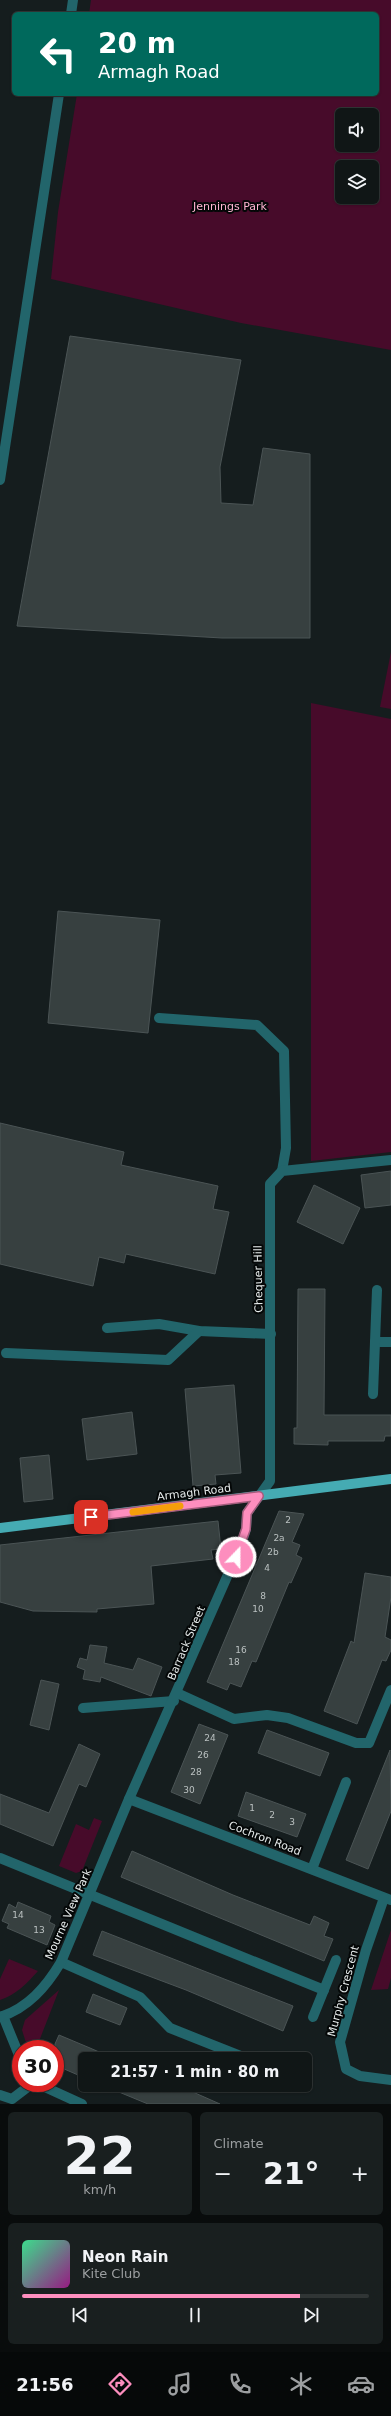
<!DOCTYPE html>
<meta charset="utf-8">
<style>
:root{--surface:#101616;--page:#191f1f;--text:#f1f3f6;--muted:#9c9fa1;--line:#303535;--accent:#fd8ebe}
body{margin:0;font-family:"DejaVu Sans",sans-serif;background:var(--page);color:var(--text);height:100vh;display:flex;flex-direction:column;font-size:15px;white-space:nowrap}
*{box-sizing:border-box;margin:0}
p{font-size:13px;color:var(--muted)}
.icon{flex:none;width:22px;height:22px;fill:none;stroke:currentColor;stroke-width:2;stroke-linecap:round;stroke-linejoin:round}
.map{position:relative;height:2104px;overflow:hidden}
.side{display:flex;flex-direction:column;gap:8px;padding:8px;background:#090c0c;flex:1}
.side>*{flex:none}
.hud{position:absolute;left:12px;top:12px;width:367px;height:84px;border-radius:6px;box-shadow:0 1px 3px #0004,0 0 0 1px var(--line);background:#00695c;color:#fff;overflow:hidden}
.controls{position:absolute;left:335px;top:108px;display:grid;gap:8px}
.controls a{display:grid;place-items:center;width:44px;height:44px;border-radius:6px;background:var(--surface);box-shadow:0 1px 3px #0004,0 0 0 1px var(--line);font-size:20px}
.speed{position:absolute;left:12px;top:2040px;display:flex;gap:8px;font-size:20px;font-weight:700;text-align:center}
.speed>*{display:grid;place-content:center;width:52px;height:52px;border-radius:50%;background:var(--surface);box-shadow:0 1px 3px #0004,0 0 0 1px var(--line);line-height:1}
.speed .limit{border:6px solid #d22;background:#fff;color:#111}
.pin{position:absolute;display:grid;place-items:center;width:34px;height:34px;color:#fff;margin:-17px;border-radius:8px;box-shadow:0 2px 6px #0006}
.me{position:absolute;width:44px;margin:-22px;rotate:22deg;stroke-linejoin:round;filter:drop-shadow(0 0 3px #0008)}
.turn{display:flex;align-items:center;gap:14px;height:84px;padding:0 20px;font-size:18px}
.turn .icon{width:52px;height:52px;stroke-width:2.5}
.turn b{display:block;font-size:28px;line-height:34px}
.big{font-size:30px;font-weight:700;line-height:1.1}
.side .widget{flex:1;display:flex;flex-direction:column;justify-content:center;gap:6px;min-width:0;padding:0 14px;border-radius:6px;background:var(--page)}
.side .dial{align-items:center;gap:0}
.dial b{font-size:52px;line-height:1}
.song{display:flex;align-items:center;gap:12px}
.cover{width:48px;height:48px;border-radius:6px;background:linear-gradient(135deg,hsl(150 70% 55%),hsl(310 70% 35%))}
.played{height:4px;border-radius:2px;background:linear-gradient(90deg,var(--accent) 80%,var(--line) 80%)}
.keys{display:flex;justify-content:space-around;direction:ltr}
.heat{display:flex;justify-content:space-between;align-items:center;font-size:22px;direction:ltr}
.side .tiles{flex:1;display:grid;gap:8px;grid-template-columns:1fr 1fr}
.widget:last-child{grid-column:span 2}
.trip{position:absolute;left:78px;top:2052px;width:234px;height:40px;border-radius:6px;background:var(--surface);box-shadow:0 1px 3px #0004,0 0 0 1px var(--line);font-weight:700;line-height:40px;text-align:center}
.tab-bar{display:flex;height:64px;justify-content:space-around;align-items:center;background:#060909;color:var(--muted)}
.tab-bar .icon{width:28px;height:28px}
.tab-bar .current{color:var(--accent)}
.tab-bar b{font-size:18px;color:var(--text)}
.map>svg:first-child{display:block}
.green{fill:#470b2a;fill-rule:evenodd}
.building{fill:#374040;stroke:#4b5455}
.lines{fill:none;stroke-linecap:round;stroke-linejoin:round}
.lane{stroke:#22656b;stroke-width:10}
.street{stroke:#22656b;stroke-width:10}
.primary{stroke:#45abb3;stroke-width:10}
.route-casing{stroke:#a45c7c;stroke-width:10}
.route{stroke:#fd8ebe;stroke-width:7}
.slow{stroke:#f59e0b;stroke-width:7}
.labels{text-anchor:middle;stroke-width:4;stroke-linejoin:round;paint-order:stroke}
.number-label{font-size:9px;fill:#bac0c0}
.park-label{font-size:11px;fill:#ffb5d2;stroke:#040707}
.street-label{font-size:11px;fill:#e6ebeb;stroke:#040707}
</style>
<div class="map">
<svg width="391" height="2104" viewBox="0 0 391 2104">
<rect width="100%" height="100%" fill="#151d1e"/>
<g class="green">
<path d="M91 0H391V350L241 323 51 279 58 212 77 94H377V14H89ZM342 115H372V145H342ZM342 167H372V197H342Z"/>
<polygon points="391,652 391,709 380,707"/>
<polygon points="311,703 391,719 391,1152 311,1161"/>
<polygon points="94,1818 102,1821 82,1871 76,1873 59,1866 76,1824 89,1830"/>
<polygon points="391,1930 391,1978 388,1989 371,1990"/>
<path d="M9 1959 38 1971C27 1983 16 1995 0 2000V1979Z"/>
<polygon points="59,1990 36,2049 28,2049 22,2030 25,2020"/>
</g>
<g class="building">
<polygon points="70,336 241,360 220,467 221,503 253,505 263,448 310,454 310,638 222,638 17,626"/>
<polygon points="58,911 160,920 148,1033 48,1023"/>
<polygon points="0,1123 124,1152 121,1165 218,1186 213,1209 229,1212 215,1274 126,1254 124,1263 99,1257 93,1286 0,1264"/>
<polygon points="391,1171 391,1205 365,1208 361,1175"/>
<polygon points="314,1185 360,1208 343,1244 297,1222"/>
<polygon points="298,1289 325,1289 324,1415 391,1415 391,1436 385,1436 384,1441 328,1441 328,1445 294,1444 294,1428 297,1428"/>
<polygon points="234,1385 241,1473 215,1475 216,1484 193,1486 185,1389"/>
<polygon points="132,1412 137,1454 87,1460 82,1419"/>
<polygon points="49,1455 53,1499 24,1502 20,1458"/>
<polygon points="279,1511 304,1514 292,1542 300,1545 296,1555 302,1558 291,1583 289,1582 256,1662 252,1661 241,1687 230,1683 227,1690 207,1682"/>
<polygon points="218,1521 221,1549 211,1550 213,1559 151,1566 154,1604 97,1609 97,1612 33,1611 0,1602 0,1545"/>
<polygon points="365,1573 391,1577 391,1597 385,1637 391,1640 391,1650 386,1661 382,1660 357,1724 324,1711 351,1641 354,1643"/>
<polygon points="90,1645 107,1647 104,1663 133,1670 138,1658 162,1667 151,1696 101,1677 100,1682 83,1679 85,1670 77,1667 80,1658 87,1660"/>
<polygon points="41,1680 59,1684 49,1730 30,1725"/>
<polygon points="199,1724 228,1735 200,1804 171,1792"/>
<polygon points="267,1730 329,1753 320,1776 258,1753"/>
<polygon points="79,1744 100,1754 86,1787 79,1784 53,1846 0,1824 0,1794 49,1813"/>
<polygon points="390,1750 391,1811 368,1869 346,1860"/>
<polygon points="246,1792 306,1814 297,1837 238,1816"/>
<polygon points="132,1851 233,1895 310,1925 314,1916 329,1923 324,1936 333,1939 324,1961 121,1877"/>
<polygon points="18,1902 51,1916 49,1922 55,1925 47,1945 7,1928 9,1924 2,1921 9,1904 16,1908"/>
<polygon points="102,1931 293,2006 283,2031 186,1990 93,1955"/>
<polygon points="93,1994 127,2008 120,2025 86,2012"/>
<polygon points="59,2035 90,2048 115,2059 85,2059 85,2078 55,2065 55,2044"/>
<polygon points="102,2085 177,2085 220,2104 148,2104"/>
</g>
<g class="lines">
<g class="lane">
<polyline points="71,14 73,0"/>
<polyline points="0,480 59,94"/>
<polyline points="159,1018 257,1025 284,1051 286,1148 282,1171"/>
<polyline points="107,1328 159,1324 199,1331 271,1334"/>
<polyline points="375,1342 391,1342"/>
<polyline points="6,1353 168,1360 199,1331"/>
<polyline points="373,1394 377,1290"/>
<polyline points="83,1708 174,1701"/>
</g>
<g class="street">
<polyline points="177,1693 234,1719 267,1715 288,1718 356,1743 369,1743 391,1690"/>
<polyline points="129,1799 391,1900"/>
<polyline points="0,1858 324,1990"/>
<polyline points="312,1869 346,1782"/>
<polyline points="384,1898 366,1950 340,2042 346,2069 360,2076 391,2080"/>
<polyline points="61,1962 140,1997 170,2028 248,2059"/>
<polyline points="3,2016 21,2060"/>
<path d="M0 2017C28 2008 46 1987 61 1962L129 1799 241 1545 246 1529 247 1513 270 1481V1184L282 1171 391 1160"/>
<polyline points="313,2017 336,1960"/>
<polyline points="36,2083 82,2104"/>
<polyline points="0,2095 12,2099 33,2083"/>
</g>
<polyline class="primary" points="0,1528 391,1479"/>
</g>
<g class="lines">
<g class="route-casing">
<polyline id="route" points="91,1517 259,1496 247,1513 246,1529 236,1557"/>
</g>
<use href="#route" class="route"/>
<polyline class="slow" points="133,1512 180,1506"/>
</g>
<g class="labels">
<g class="number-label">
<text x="288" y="1523">2</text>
<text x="279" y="1541">2a</text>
<text x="273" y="1555">2b</text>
<text x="267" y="1571">4</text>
<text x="263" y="1599">8</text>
<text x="258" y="1612">10</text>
<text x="241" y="1653">16</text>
<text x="234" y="1665">18</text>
<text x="210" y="1741">24</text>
<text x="203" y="1758">26</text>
<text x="196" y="1775">28</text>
<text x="189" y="1793">30</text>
<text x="252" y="1811">1</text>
<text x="272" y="1818">2</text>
<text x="292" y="1825">3</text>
<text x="18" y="1918">14</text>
<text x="39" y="1933">13</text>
</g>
<g class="park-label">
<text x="230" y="210">Jennings Park</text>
</g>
<g class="street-label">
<text transform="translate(258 1279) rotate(-91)" y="4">Chequer Hill</text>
<text transform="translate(194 1492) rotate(-7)" y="4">Armagh Road</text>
<text transform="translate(186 1643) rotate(-67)" y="4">Barrack Street</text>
<text transform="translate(265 1838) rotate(21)" y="4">Cochron Road</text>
<text transform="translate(68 1914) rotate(-66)" y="4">Mourne View Park</text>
<text transform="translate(343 1991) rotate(-75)" y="4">Murphy Crescent</text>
</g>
</g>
</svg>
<div class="controls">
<a><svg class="icon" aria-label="sound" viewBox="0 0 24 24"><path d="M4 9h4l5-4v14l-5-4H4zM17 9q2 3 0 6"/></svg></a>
<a><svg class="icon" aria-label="layers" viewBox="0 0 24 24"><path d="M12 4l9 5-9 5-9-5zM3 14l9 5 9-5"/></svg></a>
</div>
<div class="speed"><div class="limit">30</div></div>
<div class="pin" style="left:91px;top:1517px;background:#d93025"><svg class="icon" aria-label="arrive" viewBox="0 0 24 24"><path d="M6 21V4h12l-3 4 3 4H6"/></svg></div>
<svg class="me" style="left:236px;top:1557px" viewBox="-20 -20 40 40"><circle r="17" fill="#fd8ebe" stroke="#fff" stroke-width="3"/><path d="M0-11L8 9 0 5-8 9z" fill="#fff"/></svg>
<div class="trip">21:57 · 1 min · 80 m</div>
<div class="hud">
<div class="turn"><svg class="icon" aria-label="left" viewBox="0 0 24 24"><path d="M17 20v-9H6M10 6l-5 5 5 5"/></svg><div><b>20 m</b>Armagh Road</div></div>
</div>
</div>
<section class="side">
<div class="tiles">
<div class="widget dial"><b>22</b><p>km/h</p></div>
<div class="widget"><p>Climate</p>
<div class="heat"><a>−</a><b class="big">21°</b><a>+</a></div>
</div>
<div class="widget">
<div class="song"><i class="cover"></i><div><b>Neon Rain</b><p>Kite Club</p></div></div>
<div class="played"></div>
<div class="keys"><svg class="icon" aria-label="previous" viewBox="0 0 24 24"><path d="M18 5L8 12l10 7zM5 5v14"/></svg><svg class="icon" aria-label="pause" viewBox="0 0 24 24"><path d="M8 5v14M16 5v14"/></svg><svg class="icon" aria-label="next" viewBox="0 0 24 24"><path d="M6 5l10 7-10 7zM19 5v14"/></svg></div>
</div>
</div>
</section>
<nav class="tab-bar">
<b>21:56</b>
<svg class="icon current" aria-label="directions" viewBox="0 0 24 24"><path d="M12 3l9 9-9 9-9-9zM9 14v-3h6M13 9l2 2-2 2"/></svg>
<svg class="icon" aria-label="music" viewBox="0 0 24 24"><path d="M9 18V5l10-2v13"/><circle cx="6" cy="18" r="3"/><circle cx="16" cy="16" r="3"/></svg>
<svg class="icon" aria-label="phone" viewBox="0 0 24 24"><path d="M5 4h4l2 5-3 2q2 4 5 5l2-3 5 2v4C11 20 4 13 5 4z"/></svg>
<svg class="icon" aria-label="climate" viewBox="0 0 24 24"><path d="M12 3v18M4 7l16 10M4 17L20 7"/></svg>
<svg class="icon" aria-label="car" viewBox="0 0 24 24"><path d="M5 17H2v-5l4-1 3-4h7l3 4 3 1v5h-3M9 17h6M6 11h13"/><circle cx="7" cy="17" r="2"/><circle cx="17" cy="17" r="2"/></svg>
</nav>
